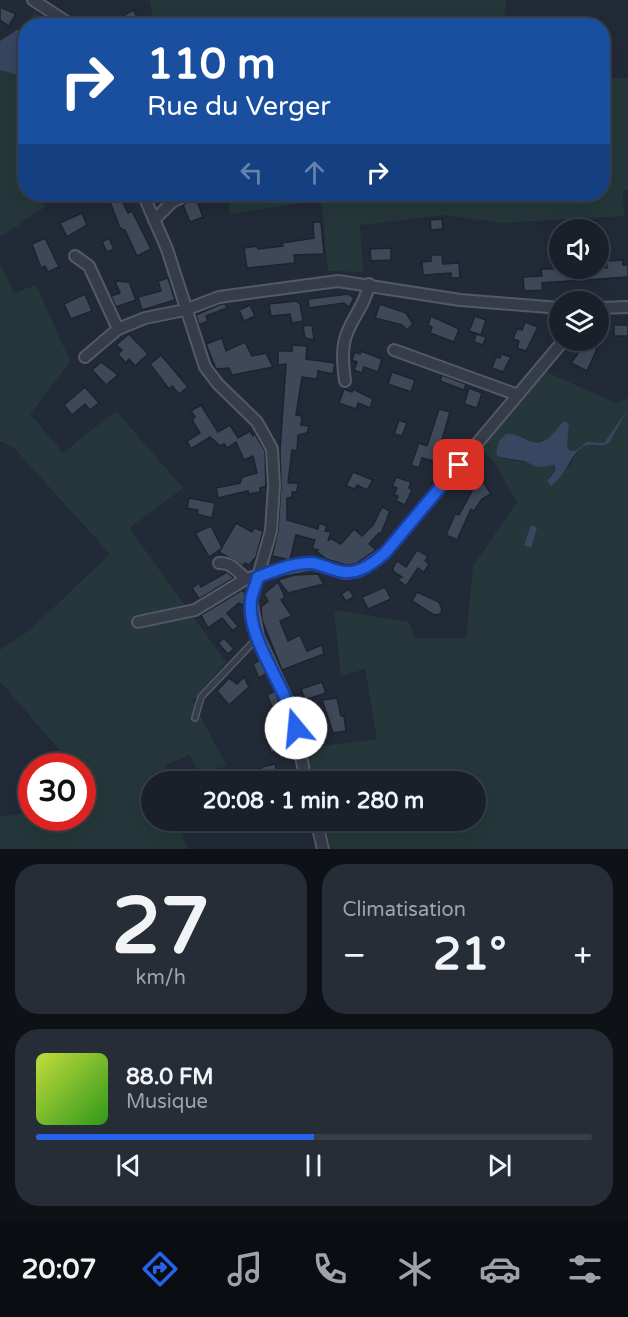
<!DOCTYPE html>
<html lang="fr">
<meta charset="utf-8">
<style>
:root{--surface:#1a202a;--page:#272d36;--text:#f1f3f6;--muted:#9fa3a8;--line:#383e47;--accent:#2563eb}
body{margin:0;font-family:"Varela Round",sans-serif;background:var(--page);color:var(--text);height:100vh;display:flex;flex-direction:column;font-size:22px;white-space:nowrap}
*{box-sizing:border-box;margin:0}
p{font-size:20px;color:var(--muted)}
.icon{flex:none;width:33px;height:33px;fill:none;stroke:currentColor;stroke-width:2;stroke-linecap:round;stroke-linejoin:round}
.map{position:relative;height:849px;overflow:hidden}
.details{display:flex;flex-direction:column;gap:15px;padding:15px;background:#0e1217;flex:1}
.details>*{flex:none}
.hud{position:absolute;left:18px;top:18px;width:592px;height:183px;border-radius:24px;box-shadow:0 6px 24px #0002,0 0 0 2px var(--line);background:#1a4fa0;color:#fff;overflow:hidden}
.tools{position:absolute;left:549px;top:219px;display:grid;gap:12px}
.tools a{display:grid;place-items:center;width:60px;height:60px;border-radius:50%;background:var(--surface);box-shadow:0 6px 24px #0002,0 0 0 2px var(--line);font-size:30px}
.speed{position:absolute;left:18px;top:753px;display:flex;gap:12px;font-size:30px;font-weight:700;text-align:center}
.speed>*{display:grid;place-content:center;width:78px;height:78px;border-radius:50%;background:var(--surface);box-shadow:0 6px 24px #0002,0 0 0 2px var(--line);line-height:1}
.speed .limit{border:9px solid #d22;background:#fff;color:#111}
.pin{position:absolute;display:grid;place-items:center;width:51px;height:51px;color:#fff;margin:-26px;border-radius:12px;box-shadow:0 3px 9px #0006}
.me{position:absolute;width:66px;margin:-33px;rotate:343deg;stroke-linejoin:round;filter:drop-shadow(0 0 4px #0008)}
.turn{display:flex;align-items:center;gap:21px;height:126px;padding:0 30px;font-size:27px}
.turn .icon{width:78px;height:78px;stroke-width:2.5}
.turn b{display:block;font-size:42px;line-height:51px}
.lanes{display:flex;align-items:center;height:57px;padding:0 30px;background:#0003;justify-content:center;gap:30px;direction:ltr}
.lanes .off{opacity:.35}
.big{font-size:45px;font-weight:700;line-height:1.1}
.details .widget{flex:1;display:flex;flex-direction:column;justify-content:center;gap:9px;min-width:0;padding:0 21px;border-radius:24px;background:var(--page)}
.details .dial{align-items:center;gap:0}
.dial b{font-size:78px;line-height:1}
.song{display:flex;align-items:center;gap:18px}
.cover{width:72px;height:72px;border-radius:9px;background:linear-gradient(135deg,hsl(70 70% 55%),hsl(110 70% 35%))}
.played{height:6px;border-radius:3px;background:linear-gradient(90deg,var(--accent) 50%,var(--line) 50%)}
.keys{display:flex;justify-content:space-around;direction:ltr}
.heat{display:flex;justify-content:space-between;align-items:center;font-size:33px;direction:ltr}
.details .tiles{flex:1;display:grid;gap:15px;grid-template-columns:1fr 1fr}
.widget:last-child{grid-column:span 2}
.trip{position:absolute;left:141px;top:771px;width:345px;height:60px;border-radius:30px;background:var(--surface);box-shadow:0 6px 24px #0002,0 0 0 2px var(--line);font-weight:700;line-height:60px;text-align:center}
.tabs{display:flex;height:96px;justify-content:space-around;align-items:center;background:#0a0d11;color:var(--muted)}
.tabs .icon{width:42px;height:42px}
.tabs .current{color:var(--accent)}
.tabs b{font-size:27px;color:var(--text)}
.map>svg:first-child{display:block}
.green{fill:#25373a;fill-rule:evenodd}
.water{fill:#384661}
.building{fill:#3e4858;stroke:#1d232f;stroke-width:1.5}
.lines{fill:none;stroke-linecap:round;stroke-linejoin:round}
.lane-casing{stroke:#535a66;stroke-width:8}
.street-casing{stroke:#535a66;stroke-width:14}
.lane{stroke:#363c48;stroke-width:5}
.street{stroke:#363c48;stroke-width:10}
.route-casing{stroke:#184099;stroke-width:15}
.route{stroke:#2563eb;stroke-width:10}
</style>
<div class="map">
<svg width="628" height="849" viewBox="0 0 628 849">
<rect width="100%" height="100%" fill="#222a38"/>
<g class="green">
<polygon points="150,0 506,0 503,26 240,25 242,19 189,20 172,25 154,25"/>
<polygon points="34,12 56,25 26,25"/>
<polygon points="0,70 25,75 25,160 21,162 25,170 26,194 38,194 45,207 0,237"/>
<polygon points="603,78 628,78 628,190 623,191 624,216 501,223 445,215 360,225 363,272 328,271 321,200 230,214 227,194 603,194"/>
<polygon points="0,264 14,293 36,285 70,361 30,414 63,453 116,411 183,488 129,528 226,662 192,701 227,766 200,774 189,755 165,766 169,781 152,782 152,820 179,821 187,849 0,849 0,816 16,815 31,809 32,818 82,818 82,766 70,766 68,760 0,681 0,650 30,630 110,554 14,448 0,441"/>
<path d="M544 371 616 403 628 398V849H331L324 821 476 820V782L314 781 305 748 377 739 365 669 341 676 334 610 409 622 415 638H466L473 566 517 502 494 462 479 448ZM569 424 567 447 570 451 577 452 570 466 548 478 556 470 553 465C536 466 517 461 499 457L518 435C544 450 547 437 569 424Z"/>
</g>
<g class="water">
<polygon points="17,30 25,34 25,75 22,76 0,70 0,41"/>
<path d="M628 409 609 443C600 449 590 440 581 448 569 457 567 474 551 486L547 481 556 470 554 465 537 467 524 461 499 457 496 454 499 441 506 434C522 432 532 450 547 439 554 434 558 427 564 421L569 424 567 447 570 451H575L587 442 604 443Z"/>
<polygon points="531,525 537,528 531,548 524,545"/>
</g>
<g class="building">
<polygon points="0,7 16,14 9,26 0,20"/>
<polygon points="133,10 143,26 111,26 123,16"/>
<polygon points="107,194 119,194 128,213 132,211 151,249 137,256 125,230 120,228"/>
<polygon points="195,196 203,217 190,222 183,205"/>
<polygon points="82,213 87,225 67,237 60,223"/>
<polygon points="442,219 443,229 431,230 430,220"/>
<polygon points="590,221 598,221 599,230 584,230 583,222"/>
<polygon points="313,222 321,222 324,254 294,255 295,263 247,268 244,248 257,246 258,249 283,246 282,243 314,238"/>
<polygon points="45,238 59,267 48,272 45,266 41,268 32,244"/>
<polygon points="109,238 114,249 107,252 102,242"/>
<polygon points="391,248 391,260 371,261 370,249"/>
<polygon points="431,255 442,255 443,264 459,263 460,278 451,278 451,273 423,275 422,262 431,261"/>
<polygon points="623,260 623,265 628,265 628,277 542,283 543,290 524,291 523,277 542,276 541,269 607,268 606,261"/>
<polygon points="168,278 175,300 142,310 138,297 161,291 158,281"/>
<polygon points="115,281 129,282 136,300 116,307 111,296 120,293"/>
<polygon points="85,294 92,311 71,319 64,304"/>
<polygon points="348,294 354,298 349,307 344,303 309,308 308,299"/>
<polygon points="296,301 300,304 303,321 292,323 290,314 271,316 269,304"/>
<polygon points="221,304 225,304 227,308 206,316 208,321 199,325 196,315"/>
<polygon points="380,304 406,313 413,324 407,330 402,325 375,318"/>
<polygon points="250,305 255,316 244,321 239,310"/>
<polygon points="431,316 459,329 454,342 430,333 432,327 428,325"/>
<polygon points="475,316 486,320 481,335 469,331"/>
<polygon points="525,322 538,327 526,351 517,348 519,341 513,339 517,329 522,330"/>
<polygon points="312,325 314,340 305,338 303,326"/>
<rect x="614" y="325" width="14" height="11"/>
<polygon points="129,334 148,354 135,366 129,359 126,363 118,354 122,350 116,345"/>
<polygon points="476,334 486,337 483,345 474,342"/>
<polygon points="222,338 226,351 245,342 252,356 266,353 273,367 232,375 229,368 216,369 206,344"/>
<polygon points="585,343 597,349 587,371 571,363"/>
<polygon points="292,345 307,346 306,359 335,363 333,374 318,371 317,379 302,377 296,415 302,416 301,425 309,426 307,433 298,435 297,451 292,450 288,483 298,483 297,492 292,492 292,497 287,498 287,520 318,529 319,523 327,526 325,531 331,532 328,541 330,538 341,544 354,529 362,536 373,525 382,507 390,511 381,534 379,533 369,544 376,550 355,564 346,565 326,559 316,551 318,550 312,548 315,540 296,535 290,560 272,556 278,531 281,486 280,450 286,364 278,365 278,351 292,351"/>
<polygon points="361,351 382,359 378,372 364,367 362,373 354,370 357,362 352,360 355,352 360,354"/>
<polygon points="501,354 511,357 503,372 492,368 496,357 500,358"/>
<polygon points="161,355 188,387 179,394 172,386 169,389 150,364"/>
<polygon points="101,362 118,375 106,385 92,370"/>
<polygon points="392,372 415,380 411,392 388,384"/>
<polygon points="442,375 466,384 464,390 440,381"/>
<polygon points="85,387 99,403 90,410 85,404 72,415 64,405"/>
<polygon points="469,388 482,393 477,408 464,404"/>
<polygon points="344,389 352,392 353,389 373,399 370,408 358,403 356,409 339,403"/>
<polygon points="201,405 218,432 230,425 238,438 250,431 253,436 255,434 265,451 266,486 260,488 260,492 249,494 248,491 218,498 216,488 240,483 242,477 257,473 253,456 244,460 236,442 227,448 224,444 220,446 210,437 191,449 187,441 200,433 192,420 195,417 191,411"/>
<polygon points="439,409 450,412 439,450 444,452 440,463 422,458 419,468 411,465 419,443 427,446"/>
<polygon points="399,420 407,423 402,436 394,434"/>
<polygon points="353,472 373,480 367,490 357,485 355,489 346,486"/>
<polygon points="396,477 411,482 409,488 412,490 405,505 396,501 398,496 394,495 397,488 392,486"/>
<polygon points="484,483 491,494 482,499 474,511 471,509 457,540 446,535 455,514 459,515 472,491"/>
<polygon points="189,498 215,503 212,518 197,514 198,510 187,508"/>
<polygon points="236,523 252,532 254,528 263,531 256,557 249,565 245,563 243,566 219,552"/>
<polygon points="211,526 222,548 209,557 195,533"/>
<polygon points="417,550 428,556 425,561 429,564 424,572 418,568 406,586 397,579 402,577 393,571 393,568 397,561 406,567"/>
<polygon points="227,572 234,578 199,599 192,588 199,583 201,587"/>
<polygon points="318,574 324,584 288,593 278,580 294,575"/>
<polygon points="278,582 285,597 281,600 292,616 280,621 288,641 300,635 307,651 322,645 324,654 282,670 262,620 261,607 268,601 264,594"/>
<polygon points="385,587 391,599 368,609 362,597"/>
<polygon points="349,589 354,597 346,601 341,594"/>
<polygon points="242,590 245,593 244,603 242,605 239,603 227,613 238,626 233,631 222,618 208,628 201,615"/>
<polygon points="417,592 439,602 442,610 440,614 434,615 412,601"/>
<polygon points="224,638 234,649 228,654 218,643"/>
<polygon points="260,660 267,673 259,678 253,664"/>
<polygon points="244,677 249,687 229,705 217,691 229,678 237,684"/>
<polygon points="322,682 326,693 305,700 301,689"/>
<polygon points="275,691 286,720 274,726 271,718 276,716 267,695"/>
<polygon points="337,698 341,716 344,716 346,731 333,733 322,700"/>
<polygon points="276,739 280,750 271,753 267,741"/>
<polygon points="275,764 279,779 258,782 263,774 261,767"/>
</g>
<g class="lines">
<g class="lane-casing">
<polyline id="lane" points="195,718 201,697 258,637"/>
</g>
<g class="street-casing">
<g id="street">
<polyline points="33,0 73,26"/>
<polyline points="143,194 167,249 205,367 218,384 257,422 272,449 274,486 271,531 251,601 258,637 292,710 306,782"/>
<polyline points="154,220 172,202 188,194"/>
<polyline points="75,256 89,266 118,329"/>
<polyline points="598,308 628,307"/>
<polyline points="394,350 518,395"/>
<polyline points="85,357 118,329 145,318 185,310 219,297 338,281 460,300 560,308"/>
<path d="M345 381C343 365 341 348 347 333 354 315 366 303 369 284"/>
<path d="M219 563C231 562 238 572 246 579"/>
<polyline points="138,622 195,610 246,579 281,569 312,563 345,573 359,571 385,553 564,340"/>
<polyline points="316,820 323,849"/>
</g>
</g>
<use href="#lane" class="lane"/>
<use href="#street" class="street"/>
</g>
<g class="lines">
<g class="route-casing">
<path id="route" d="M296 728C288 688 246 640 251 600 252 593 256 585 258 577 274 571 295 562 312 563 319 564 328 568 335 570 355 577 370 566 385 553L459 465"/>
</g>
<use href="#route" class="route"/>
</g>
</svg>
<div class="tools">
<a><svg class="icon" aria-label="sound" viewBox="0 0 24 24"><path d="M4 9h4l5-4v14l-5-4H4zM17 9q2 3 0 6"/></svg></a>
<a><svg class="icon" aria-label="layers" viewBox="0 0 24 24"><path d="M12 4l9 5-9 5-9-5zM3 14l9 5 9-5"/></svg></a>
</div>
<div class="speed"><div class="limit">30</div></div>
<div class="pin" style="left:459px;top:465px;background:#d93025"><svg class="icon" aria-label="arrive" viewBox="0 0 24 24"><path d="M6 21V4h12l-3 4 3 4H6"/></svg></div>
<svg class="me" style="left:296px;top:728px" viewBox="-20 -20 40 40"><circle r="19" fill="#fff"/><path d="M0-13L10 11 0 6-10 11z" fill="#2563eb"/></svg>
<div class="trip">20:08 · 1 min · 280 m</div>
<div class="hud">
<div class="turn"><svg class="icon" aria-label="right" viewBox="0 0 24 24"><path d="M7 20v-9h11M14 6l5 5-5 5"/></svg><div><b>110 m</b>Rue du Verger</div></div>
<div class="lanes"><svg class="icon off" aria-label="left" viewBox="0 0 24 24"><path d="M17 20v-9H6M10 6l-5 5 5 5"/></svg><svg class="icon off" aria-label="ahead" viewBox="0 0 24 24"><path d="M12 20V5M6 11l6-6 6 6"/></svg><svg class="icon" aria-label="right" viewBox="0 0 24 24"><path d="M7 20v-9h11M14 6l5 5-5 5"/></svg></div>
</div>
</div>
<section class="details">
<div class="tiles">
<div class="widget dial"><b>27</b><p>km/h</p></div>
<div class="widget"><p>Climatisation</p>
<div class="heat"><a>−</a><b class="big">21°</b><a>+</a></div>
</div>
<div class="widget">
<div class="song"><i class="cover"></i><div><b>88.0 FM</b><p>Musique</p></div></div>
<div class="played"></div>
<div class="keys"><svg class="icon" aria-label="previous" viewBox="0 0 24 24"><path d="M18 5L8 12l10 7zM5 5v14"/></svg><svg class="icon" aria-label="pause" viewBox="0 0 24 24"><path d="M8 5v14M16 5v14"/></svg><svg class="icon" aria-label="next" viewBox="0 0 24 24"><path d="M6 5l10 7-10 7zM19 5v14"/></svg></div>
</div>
</div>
</section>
<nav class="tabs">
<b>20:07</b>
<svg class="icon current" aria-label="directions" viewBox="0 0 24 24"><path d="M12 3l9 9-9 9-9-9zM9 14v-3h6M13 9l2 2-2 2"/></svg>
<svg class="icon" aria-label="music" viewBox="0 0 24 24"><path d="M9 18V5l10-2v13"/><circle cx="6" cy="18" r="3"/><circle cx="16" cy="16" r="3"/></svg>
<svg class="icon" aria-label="phone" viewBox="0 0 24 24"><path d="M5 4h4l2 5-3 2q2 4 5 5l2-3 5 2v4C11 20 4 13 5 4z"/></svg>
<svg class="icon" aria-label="climate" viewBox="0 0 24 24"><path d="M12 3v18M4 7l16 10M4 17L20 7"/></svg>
<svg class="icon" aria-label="car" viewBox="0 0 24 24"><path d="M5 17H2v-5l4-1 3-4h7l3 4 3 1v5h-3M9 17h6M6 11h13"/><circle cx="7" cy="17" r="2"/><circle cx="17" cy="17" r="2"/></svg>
<svg class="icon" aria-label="filters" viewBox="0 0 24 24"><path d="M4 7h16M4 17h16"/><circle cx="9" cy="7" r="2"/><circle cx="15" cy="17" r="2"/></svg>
</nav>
